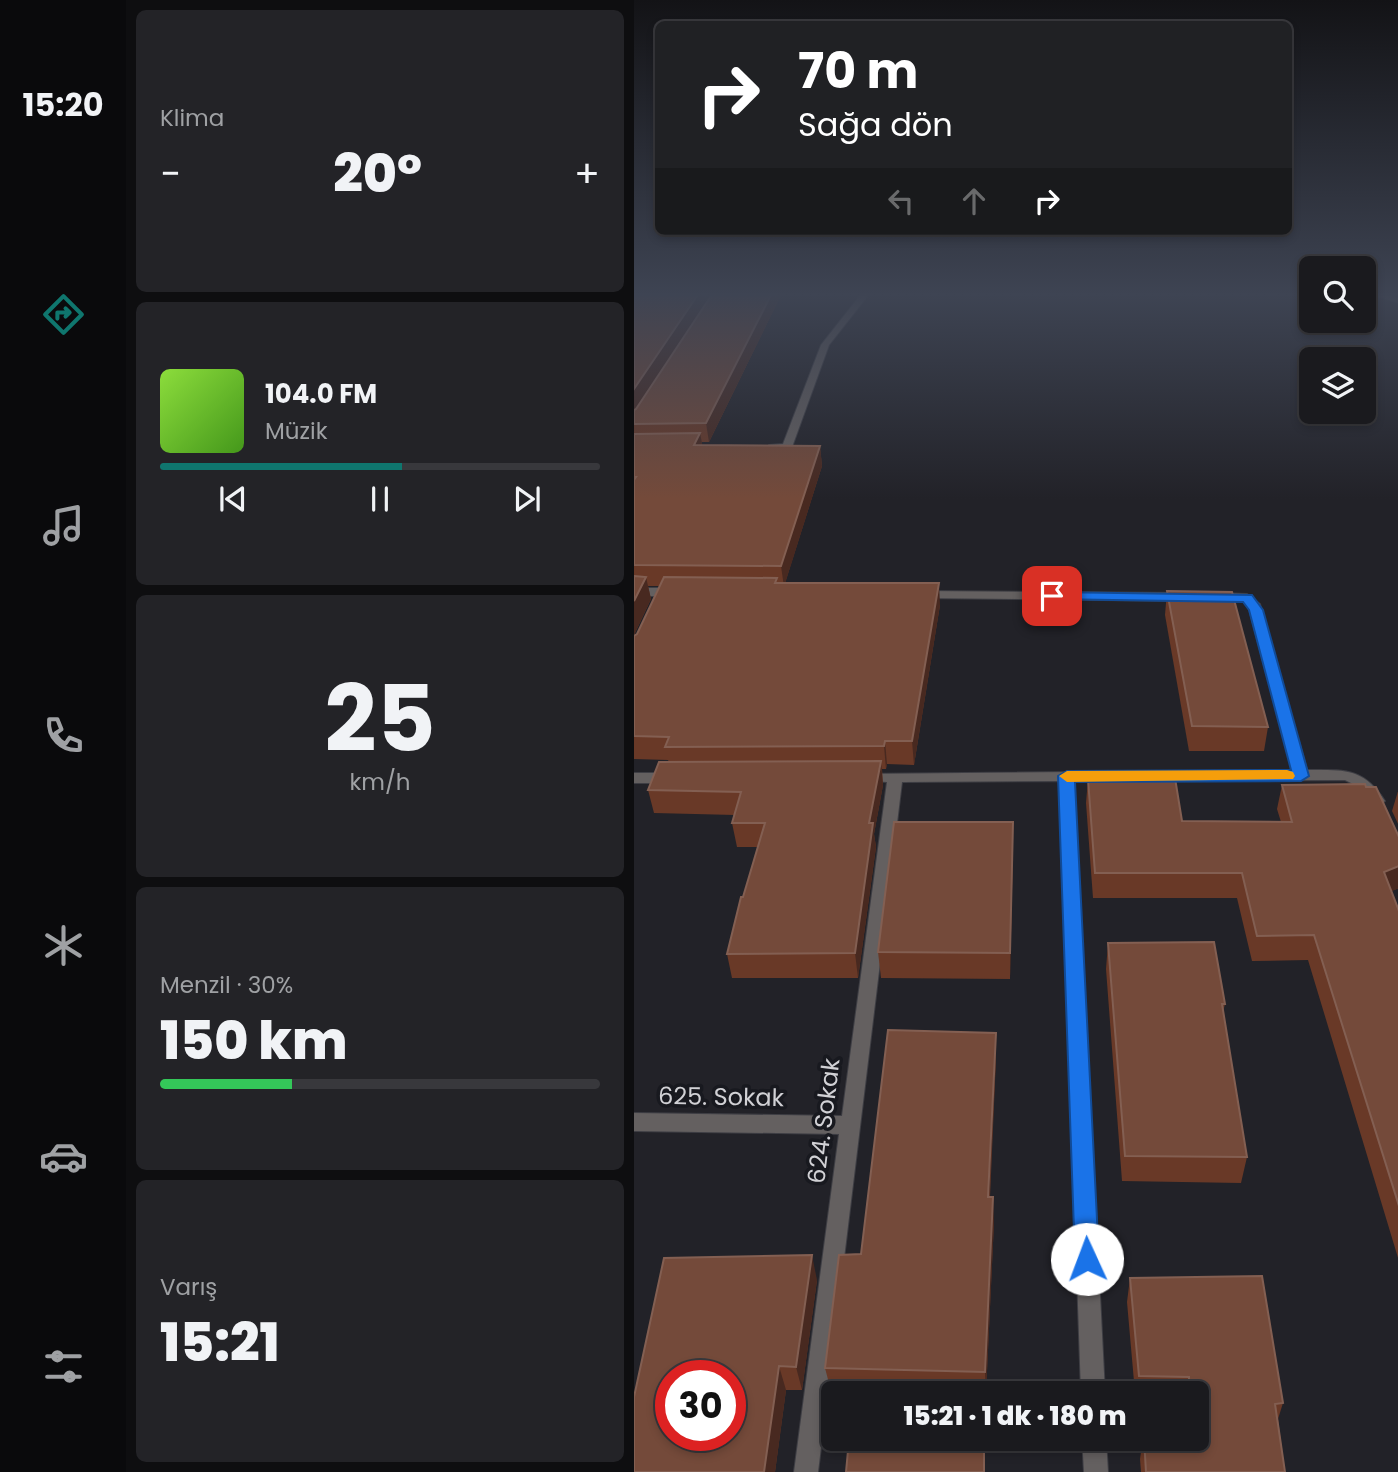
<!DOCTYPE html>
<html lang="tr">
<meta charset="utf-8">
<style>
:root{--surface:#1a1a1e;--page:#232327;--text:#f1f3f6;--muted:#9fa1a4;--line:#38383c;--accent:#0f766e}
body{margin:0;font-family:Poppins,sans-serif;background:var(--page);color:var(--text);height:100vh;display:flex;flex-direction:column;font-size:26px;white-space:nowrap}
*{box-sizing:border-box;margin:0}
p{font-size:23px;color:var(--muted)}
.icon{flex:none;width:38px;height:38px;fill:none;stroke:currentColor;stroke-width:2;stroke-linecap:round;stroke-linejoin:round}
.map{position:relative;flex:1;overflow:hidden}
.sheet{display:flex;flex-direction:column;gap:10px;padding:10px;background:#0e0e10;width:508px}
.sheet>*{flex:none}
.hud{position:absolute;left:21px;top:21px;width:637px;height:214px;border-radius:10px;box-shadow:0 4px 10px #0003,0 0 0 2px var(--line);background:#202124;color:#fff;overflow:hidden}
.tools{position:absolute;left:665px;top:256px;display:grid;gap:14px}
.tools a{display:grid;place-items:center;width:77px;height:77px;border-radius:10px;background:var(--surface);box-shadow:0 4px 10px #0003,0 0 0 2px var(--line);font-size:35px}
.speed{position:absolute;left:21px;top:1360px;display:flex;gap:14px;font-size:35px;font-weight:700;text-align:center}
.speed>*{display:grid;place-content:center;width:91px;height:91px;border-radius:50%;background:var(--surface);box-shadow:0 4px 10px #0003,0 0 0 2px var(--line);line-height:1}
.speed .limit{border:10px solid #d22;background:#fff;color:#111}
.pin{position:absolute;display:grid;place-items:center;width:60px;height:60px;color:#fff;margin:-30px;border-radius:14px;box-shadow:0 4px 10px #0006}
.me{position:absolute;width:77px;margin:-38px;rotate:358deg;stroke-linejoin:round;filter:drop-shadow(0 0 5px #0008)}
.turn{display:flex;align-items:center;gap:24px;height:147px;padding:0 28px;font-size:32px}
.turn .icon{width:91px;height:91px;stroke-width:2.5}
.turn b{display:block;font-size:49px;line-height:60px}
.lanes{display:flex;align-items:center;height:66px;padding:0 28px;background:#0003;justify-content:center;gap:35px;direction:ltr}
.lanes .off{opacity:.35}
.big{font-size:52px;font-weight:800;line-height:1.1}
.sheet .card{flex:1;display:flex;flex-direction:column;justify-content:center;gap:10px;min-width:0;padding:0 24px;border-radius:10px;background:var(--page)}
.sheet .dial{align-items:center;gap:0}
.dial b{font-size:91px;line-height:1}
.song{display:flex;align-items:center;gap:21px}
.cover{width:84px;height:84px;border-radius:10px;background:linear-gradient(135deg,hsl(90 70% 55%),hsl(100 70% 35%))}
.played{height:7px;border-radius:4px;background:linear-gradient(90deg,var(--accent) 55%,var(--line) 55%)}
.keys{display:flex;justify-content:space-around;direction:ltr}
.heat{display:flex;justify-content:space-between;align-items:center;font-size:38px;direction:ltr}
.charge{height:10px;border-radius:5px;background:linear-gradient(90deg,#34c759 30%,var(--line) 0)}
.trip{position:absolute;left:187px;top:1381px;width:388px;height:70px;border-radius:10px;background:var(--surface);box-shadow:0 4px 10px #0003,0 0 0 2px var(--line);font-weight:800;line-height:70px;text-align:center}
main{display:flex;flex:1;min-height:0}
.tabs{display:flex;flex-direction:column;width:126px;justify-content:space-around;align-items:center;background:#0a0a0c;color:var(--muted)}
.tabs .icon{width:49px;height:49px}
.tabs .current{color:var(--accent)}
.tabs b{font-size:32px;color:var(--text)}
.map>svg:first-child{display:block}
.lines{fill:none;stroke-linecap:round;stroke-linejoin:round}
.minor-casing{stroke:#3e3e44;stroke-width:2}
.tertiary-casing{stroke:#3e3e44;stroke-width:2}
.minor{fill:#646060;fill-rule:evenodd}
.tertiary{fill:#646060;fill-rule:evenodd}
.wall{fill:#693927}
.shaded-wall{fill:#482920}
.building{fill:#744a3a;stroke:#835f52;stroke-width:2;fill-rule:evenodd}
.route{fill:#1a73e8;stroke:#114b97;stroke-width:2}
.slow{fill:#f59e0b}
.labels{text-anchor:middle;stroke-width:7;stroke-linejoin:round;paint-order:stroke}
.near-street-label{font-size:24px;fill:#d1d1d5;stroke:#18191f}
</style>
<main>
<nav class="tabs">
<b>15:20</b>
<svg class="icon current" aria-label="directions" viewBox="0 0 24 24"><path d="M12 3l9 9-9 9-9-9zM9 14v-3h6M13 9l2 2-2 2"/></svg>
<svg class="icon" aria-label="music" viewBox="0 0 24 24"><path d="M9 18V5l10-2v13"/><circle cx="6" cy="18" r="3"/><circle cx="16" cy="16" r="3"/></svg>
<svg class="icon" aria-label="phone" viewBox="0 0 24 24"><path d="M5 4h4l2 5-3 2q2 4 5 5l2-3 5 2v4C11 20 4 13 5 4z"/></svg>
<svg class="icon" aria-label="climate" viewBox="0 0 24 24"><path d="M12 3v18M4 7l16 10M4 17L20 7"/></svg>
<svg class="icon" aria-label="car" viewBox="0 0 24 24"><path d="M5 17H2v-5l4-1 3-4h7l3 4 3 1v5h-3M9 17h6M6 11h13"/><circle cx="7" cy="17" r="2"/><circle cx="17" cy="17" r="2"/></svg>
<svg class="icon" aria-label="filters" viewBox="0 0 24 24"><path d="M4 7h16M4 17h16"/><circle cx="9" cy="7" r="2"/><circle cx="15" cy="17" r="2"/></svg>
</nav>
<section class="sheet">
<div class="card"><p>Klima</p>
<div class="heat"><a>−</a><b class="big">20°</b><a>+</a></div>
</div>
<div class="card">
<div class="song"><i class="cover"></i><div><b>104.0 FM</b><p>Müzik</p></div></div>
<div class="played"></div>
<div class="keys"><svg class="icon" aria-label="previous" viewBox="0 0 24 24"><path d="M18 5L8 12l10 7zM5 5v14"/></svg><svg class="icon" aria-label="pause" viewBox="0 0 24 24"><path d="M8 5v14M16 5v14"/></svg><svg class="icon" aria-label="next" viewBox="0 0 24 24"><path d="M6 5l10 7-10 7zM19 5v14"/></svg></div>
</div>
<div class="card dial"><b>25</b><p>km/h</p></div>
<div class="card"><p>Menzil · 30%</p><b class="big">150 km</b><div class="charge"></div></div>
<div class="card"><p>Varış</p><b class="big">15:21</b></div>
</section>
<div class="map">
<svg width="765" height="1472" viewBox="0 0 765 1472">
<rect width="100%" height="100%" fill="#222228"/>
<g class="lines">
<g class="minor-casing">
<g id="minor">
<polygon points="228,293 236,293 195,345 158,447 153,450 135,449 135,445 149,444 187,345"/>
<polygon points="0,588 41,588 47,592 41,596 0,596"/>
<polygon points="288,591 552,593 558,597 552,601 284,598 282,595"/>
<path d="M582 593 613 594 626 604 673 770C710 770 729 767 751 801L744 806 739 805 727 788 711 780 440 781 471 1393H447L426 781 268 782 184 1472H160L205 1134 0 1131V1113L208 1116 253 782 224 780 222 777 224 774 658 770 614 605 610 601 578 600 576 597Z"/>
<polygon points="0,773 37,773 44,778 37,783 0,783"/>
<polygon points="448,1438 472,1438 474,1472 450,1472"/>
</g>
</g>
<g class="tertiary-casing">
<polygon id="tertiary" points="734,293 746,293 765,298 765,303"/>
</g>
<use href="#minor" class="minor"/>
<use href="#tertiary" class="tertiary"/>
</g>
<g class="wall">
<polygon points="0,293 78,293 34,361 79,293 148,293 75,442 68,442 68,445 186,446 188,466 151,583 306,605 280,765 253,764 252,769 248,769 249,785 240,834 242,847 224,978 98,978 93,954 124,847 103,847 98,823 101,815 20,813 14,790 35,762 34,760 0,759 0,636 3,634 25,586 14,586 17,599 0,635"/>
<polygon points="533,591 634,727 630,751 555,751 531,615"/>
<polygon points="454,779 548,821 647,822 643,809 648,785 765,837 765,888 757,891 765,911 765,1261 674,960 618,961 603,898 459,898 452,803"/>
<polygon points="765,788 765,826 758,811"/>
<polygon points="379,848 376,979 247,978 244,952"/>
<polygon points="474,943 591,1004 589,1012 613,1157 607,1183 488,1181 472,969"/>
<polygon points="362,1033 362,1058 356,1197 360,1222 352,1393 286,1393 197,1391 191,1368"/>
<polygon points="496,1278 649,1403 644,1419 651,1472 507,1472 506,1459 509,1438 564,1438 564,1393 501,1393 493,1302"/>
<polygon points="183,1280 168,1390 152,1390 141,1472 0,1472"/>
</g>
<g class="shaded-wall">
<polygon points="65,293 78,293 0,414 0,389"/>
<polygon points="138,293 148,293 75,442 72,423"/>
<polygon points="66,433 70,453 60,445"/>
<polygon points="186,446 188,466 150,587 147,566"/>
<polygon points="12,577 17,599 0,635 0,601"/>
<polygon points="305,583 306,605 280,765 278,741"/>
<polygon points="251,741 253,764 252,769 250,746"/>
<polygon points="247,761 249,785 240,834 242,847 224,978 221,953 235,823"/>
<polygon points="379,822 379,848 376,979 376,953"/>
<polygon points="765,866 765,888 743,897 750,872"/>
<polygon points="362,1033 362,1058 354,1222 354,1197"/>
<polygon points="359,1197 360,1222 352,1393 351,1372"/>
<polygon points="178,1255 183,1280 168,1390 162,1367"/>
<polygon points="145,1366 152,1390 141,1472 130,1472"/>
</g>
<g class="building">
<polygon points="0,293 65,293 0,389"/>
<polygon points="79,293 138,293 72,423 0,424 0,410 2,409"/>
<polygon points="66,433 60,445 186,446 147,566 0,565 0,480 2,477 0,477 0,434"/>
<polygon points="0,576 12,577 0,601"/>
<polygon points="30,577 143,578 141,583 305,583 278,741 251,741 250,746 31,747 35,737 0,736 0,636 3,634"/>
<polygon points="533,591 598,592 634,727 558,726"/>
<polygon points="247,761 235,823 239,823 221,953 93,954 107,897 109,897 131,823 98,823 107,792 14,790 25,762"/>
<polygon points="541,778 548,821 658,822 648,785 731,784 732,787 742,787 765,837 765,866 750,872 765,911 765,1206 680,935 623,936 608,873 461,873 454,779"/>
<polygon points="260,822 379,822 376,953 244,952"/>
<polygon points="580,942 591,1004 588,1004 613,1157 491,1156 474,943"/>
<polygon points="254,1030 362,1033 354,1197 359,1197 351,1372 191,1368 205,1255 227,1254"/>
<path d="M178 1255 162 1367 145 1366 130 1472H0V1397L30 1258ZM37 1376H96V1435H37Z"/>
<polygon points="628,1276 649,1403 641,1404 651,1472 512,1472 510,1438 564,1438 564,1393 555,1393 555,1377 505,1376 496,1278"/>
<polygon points="350,1438 350,1472 212,1472 215,1440"/>
</g>
<linearGradient id="sky" x2="0" y2="1"><stop stop-color="#131316"/><stop offset="0.59" stop-color="#3e4453"/><stop offset="1" stop-color="#3e4453" stop-opacity="0"/></linearGradient>
<rect width="765" height="499" fill="url(#sky)"/>
<polygon class="route" points="418,592 618,595 629,610 675,776 667,781 441,782 465,1259 462,1267 453,1271 444,1267 441,1259 424,776 433,771 657,770 615,610 609,602 414,599 414,593"/>
<polygon class="slow" points="653,770 659,772 661,776 659,779 433,782 425,776 433,771"/>
<g class="labels">
<g class="near-street-label">
<text transform="translate(87 1097) rotate(1)" y="8">625. Sokak</text>
<text transform="translate(190 1121) rotate(-83)" y="8">624. Sokak</text>
</g>
</g>
</svg>
<div class="tools">
<a><svg class="icon" aria-label="search" viewBox="0 0 24 24"><circle cx="10" cy="10" r="6"/><path d="M15 15l6 6"/></svg></a>
<a><svg class="icon" aria-label="layers" viewBox="0 0 24 24"><path d="M12 4l9 5-9 5-9-5zM3 14l9 5 9-5"/></svg></a>
</div>
<div class="speed"><div class="limit">30</div></div>
<div class="pin" style="left:418px;top:596px;background:#d93025"><svg class="icon" aria-label="arrive" viewBox="0 0 24 24"><path d="M6 21V4h12l-3 4 3 4H6"/></svg></div>
<svg class="me" style="left:453px;top:1259px" viewBox="-20 -20 40 40"><circle r="19" fill="#fff"/><path d="M0-13L10 11 0 6-10 11z" fill="#1a73e8"/></svg>
<div class="trip">15:21 · 1 dk · 180 m</div>
<div class="hud">
<div class="turn"><svg class="icon" aria-label="right" viewBox="0 0 24 24"><path d="M7 20v-9h11M14 6l5 5-5 5"/></svg><div><b>70 m</b>Sağa dön</div></div>
<div class="lanes"><svg class="icon off" aria-label="left" viewBox="0 0 24 24"><path d="M17 20v-9H6M10 6l-5 5 5 5"/></svg><svg class="icon off" aria-label="ahead" viewBox="0 0 24 24"><path d="M12 20V5M6 11l6-6 6 6"/></svg><svg class="icon" aria-label="right" viewBox="0 0 24 24"><path d="M7 20v-9h11M14 6l5 5-5 5"/></svg></div>
</div>
</div>
</main>
